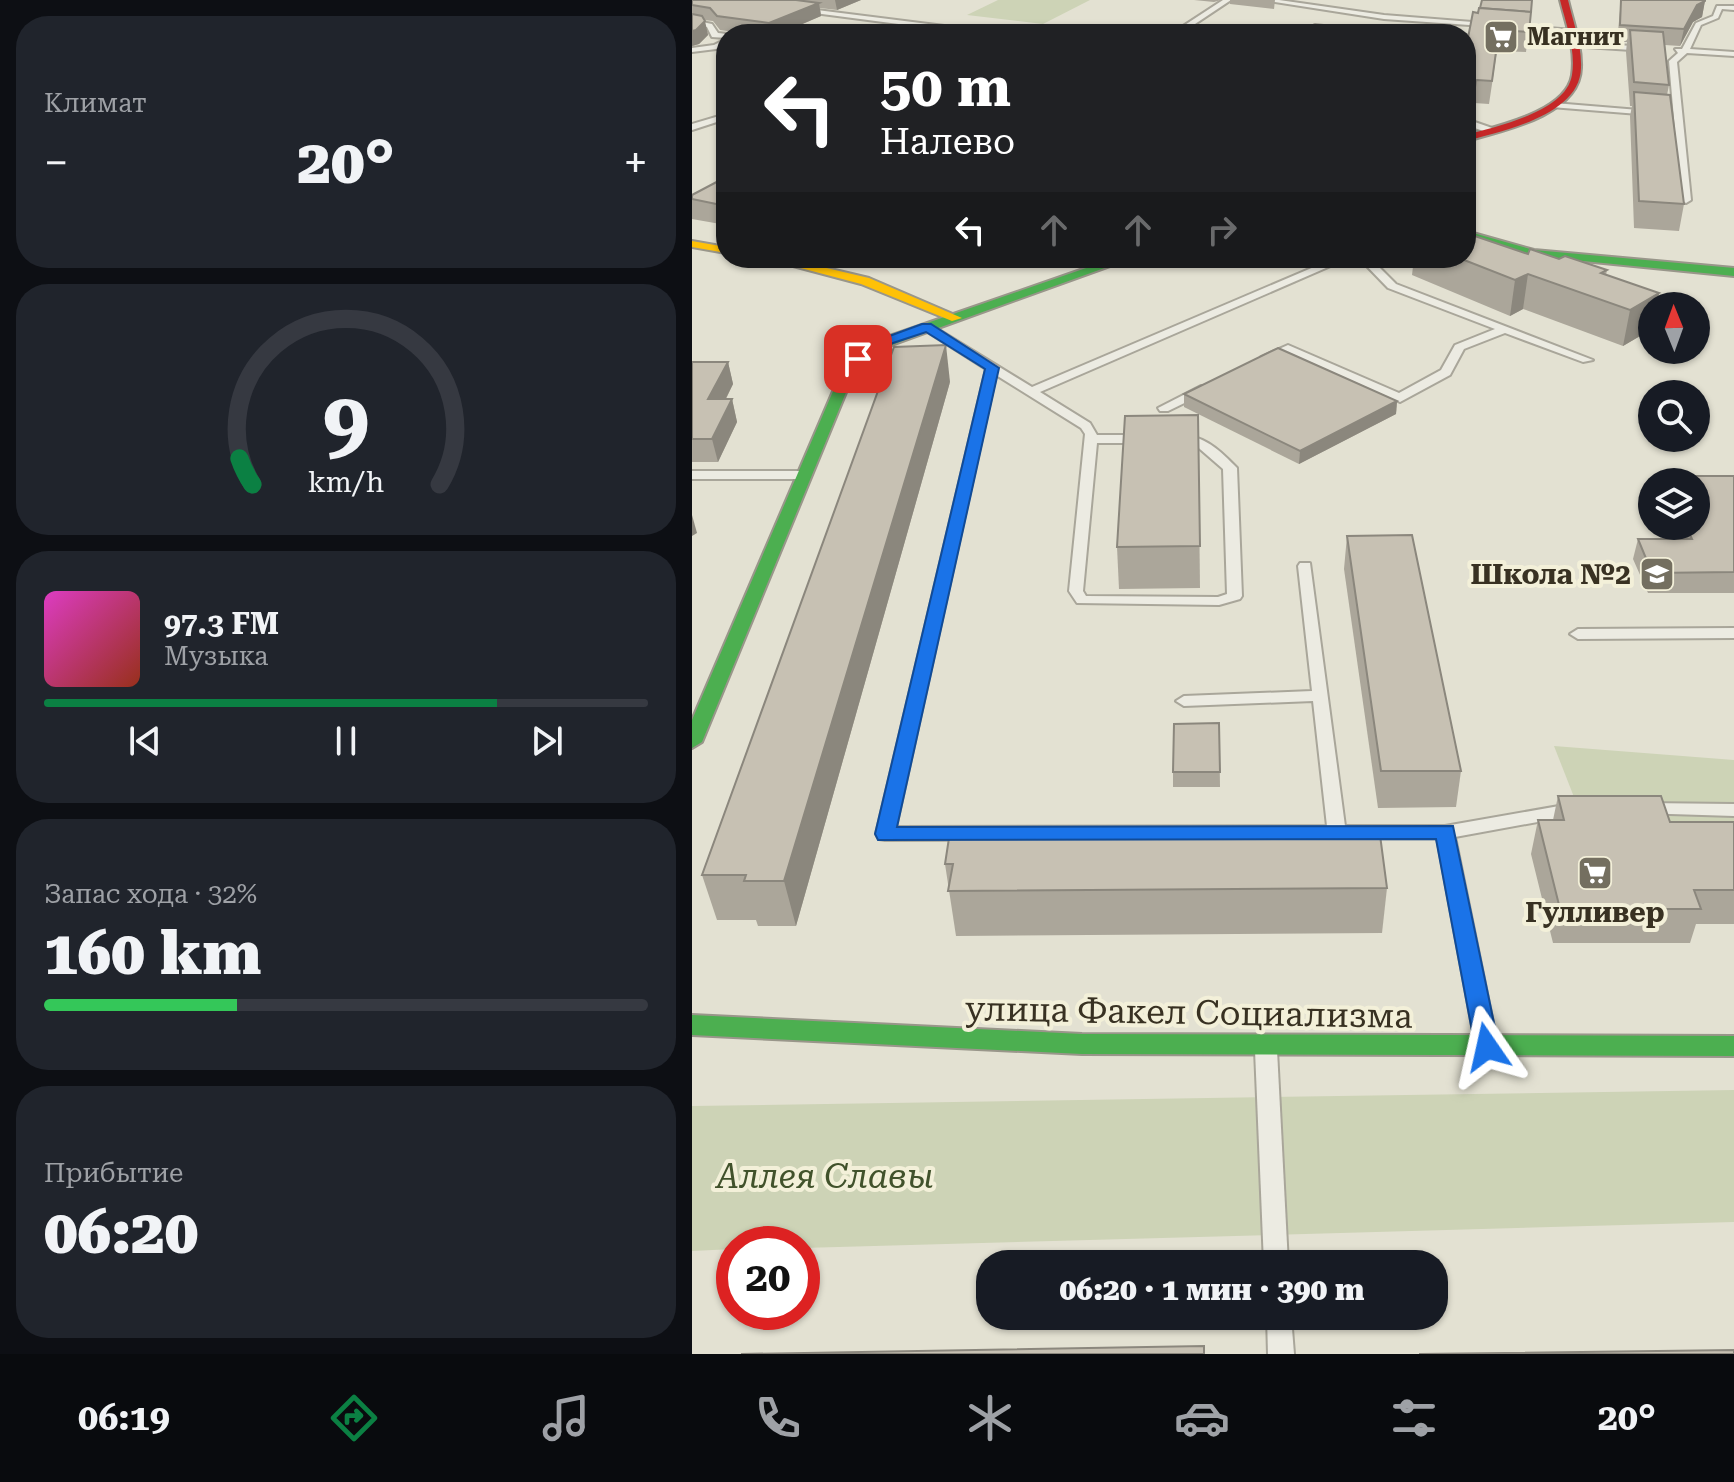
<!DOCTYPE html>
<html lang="ru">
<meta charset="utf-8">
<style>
:root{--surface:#171b24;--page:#20242c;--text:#f1f3f6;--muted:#9ea1a6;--line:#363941;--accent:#0b8043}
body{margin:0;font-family:"Roboto Serif",serif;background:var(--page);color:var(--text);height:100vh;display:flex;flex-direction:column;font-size:30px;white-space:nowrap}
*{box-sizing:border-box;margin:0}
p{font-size:26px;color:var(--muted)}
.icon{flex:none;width:44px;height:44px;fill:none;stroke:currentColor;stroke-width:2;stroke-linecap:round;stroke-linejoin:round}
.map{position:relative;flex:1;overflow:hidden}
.side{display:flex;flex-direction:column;gap:16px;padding:16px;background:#0d0f14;width:692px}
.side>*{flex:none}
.guide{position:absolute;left:24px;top:24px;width:760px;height:244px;border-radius:32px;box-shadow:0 2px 6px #0004;background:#202124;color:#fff;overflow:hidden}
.needle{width:52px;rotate:359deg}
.tools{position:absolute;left:946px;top:292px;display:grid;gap:16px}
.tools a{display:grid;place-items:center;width:72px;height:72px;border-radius:50%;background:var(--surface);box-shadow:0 2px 6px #0004;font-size:40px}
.speed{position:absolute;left:24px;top:1226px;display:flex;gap:16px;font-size:40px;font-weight:700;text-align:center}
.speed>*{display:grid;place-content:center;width:104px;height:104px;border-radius:50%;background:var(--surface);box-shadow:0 2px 6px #0004;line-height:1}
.speed .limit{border:12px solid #d22;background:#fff;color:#111}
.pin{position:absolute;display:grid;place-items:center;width:68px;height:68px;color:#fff;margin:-34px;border-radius:16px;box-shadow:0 4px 12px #0006}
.me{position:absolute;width:88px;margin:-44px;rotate:349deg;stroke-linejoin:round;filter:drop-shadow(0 0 6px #0008)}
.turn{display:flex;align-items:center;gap:28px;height:168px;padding:0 32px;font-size:36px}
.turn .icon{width:104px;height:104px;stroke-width:2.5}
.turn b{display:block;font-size:56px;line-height:68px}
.lanes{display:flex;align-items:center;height:76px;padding:0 32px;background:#0003;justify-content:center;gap:40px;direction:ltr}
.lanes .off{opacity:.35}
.big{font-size:60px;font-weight:800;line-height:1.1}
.side .widget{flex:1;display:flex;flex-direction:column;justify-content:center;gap:12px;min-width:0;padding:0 28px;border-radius:32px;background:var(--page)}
.side .dial{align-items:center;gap:0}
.dial svg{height:208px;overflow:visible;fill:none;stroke:var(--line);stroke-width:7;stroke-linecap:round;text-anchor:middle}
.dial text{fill:var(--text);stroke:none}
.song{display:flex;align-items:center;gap:24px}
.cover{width:96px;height:96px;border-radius:12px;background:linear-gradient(135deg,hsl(310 70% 55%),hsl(10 70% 35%))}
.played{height:8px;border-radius:4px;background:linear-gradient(90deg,var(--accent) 75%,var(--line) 75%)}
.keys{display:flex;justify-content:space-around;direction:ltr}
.heat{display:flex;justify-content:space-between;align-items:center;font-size:44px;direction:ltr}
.charge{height:12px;border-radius:6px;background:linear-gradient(90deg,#34c759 32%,var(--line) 0)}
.trip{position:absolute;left:284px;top:1250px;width:472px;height:80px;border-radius:32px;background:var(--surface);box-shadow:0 2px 6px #0004;font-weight:800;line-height:80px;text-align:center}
.tabs{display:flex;height:128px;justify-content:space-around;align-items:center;background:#090b0e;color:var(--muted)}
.tabs .icon{width:56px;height:56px}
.tabs .selected{color:var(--accent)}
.tabs b{font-size:36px;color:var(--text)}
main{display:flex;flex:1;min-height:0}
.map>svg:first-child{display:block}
.green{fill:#cdd3b6}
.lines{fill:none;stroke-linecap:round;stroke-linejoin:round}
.lane-casing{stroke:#a9a69a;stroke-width:4}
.fast-casing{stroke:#99968a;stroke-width:4}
.slow-casing{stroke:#99968a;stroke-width:4}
.jam-casing{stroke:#99968a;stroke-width:4}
.lane{fill:#ecebe2;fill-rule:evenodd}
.fast{fill:#4caf50;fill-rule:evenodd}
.slow{fill:#ffc107;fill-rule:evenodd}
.jam{fill:#c62828;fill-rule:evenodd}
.wall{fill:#aba69a}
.shaded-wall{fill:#8b877d}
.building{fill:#c7c1b3;stroke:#8b877d;stroke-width:2}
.route{fill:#1a73e8;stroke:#114b97;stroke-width:2}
.labels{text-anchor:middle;stroke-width:8;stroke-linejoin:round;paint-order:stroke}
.far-poi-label{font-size:24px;font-weight:bold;fill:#383122;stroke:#f3f0d9;text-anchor:start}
.poi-label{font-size:28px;font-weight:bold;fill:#383122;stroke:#f3f0d9;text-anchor:end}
.near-street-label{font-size:34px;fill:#383122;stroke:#f3f0d9}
.near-park-label{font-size:34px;font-style:italic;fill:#41522b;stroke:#f3f0d9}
</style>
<main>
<section class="side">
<div class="widget"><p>Климат</p>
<div class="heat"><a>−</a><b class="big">20°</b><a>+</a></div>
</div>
<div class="widget dial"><svg viewBox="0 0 100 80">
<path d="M14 69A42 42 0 1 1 86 69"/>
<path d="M14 69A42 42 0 0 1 9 59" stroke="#0b8043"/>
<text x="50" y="56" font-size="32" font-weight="700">9</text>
<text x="50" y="72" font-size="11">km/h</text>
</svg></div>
<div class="widget">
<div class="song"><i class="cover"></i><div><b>97.3 FM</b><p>Музыка</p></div></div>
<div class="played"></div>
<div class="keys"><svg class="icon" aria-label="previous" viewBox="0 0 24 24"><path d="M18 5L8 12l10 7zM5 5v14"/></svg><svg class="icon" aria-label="pause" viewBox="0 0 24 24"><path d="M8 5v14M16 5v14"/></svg><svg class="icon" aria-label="next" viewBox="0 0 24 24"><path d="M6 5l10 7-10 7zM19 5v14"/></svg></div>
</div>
<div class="widget"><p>Запас хода · 32%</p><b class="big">160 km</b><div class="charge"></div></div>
<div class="widget"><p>Прибытие</p><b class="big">06:20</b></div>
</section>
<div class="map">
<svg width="1042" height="1354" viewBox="0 0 1042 1354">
<rect width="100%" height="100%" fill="#e3e1d2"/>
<g class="green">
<polygon points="306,0 398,0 351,24 275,15"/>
<polygon points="862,746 1042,760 1042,842 891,820"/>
<polygon points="1042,1090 1042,1222 110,1248 110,1244 42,1244 42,1249 0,1251 0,1106"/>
</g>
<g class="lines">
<g class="lane-casing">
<g id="lane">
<polygon points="531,0 539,0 488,34 479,34"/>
<polygon points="570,0 587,0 692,15 881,30 877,32 692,19"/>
<polygon points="1025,6 1042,6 1042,10 1030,9 1026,18 1009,25 998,49 1042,52 1042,56 995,53 985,62 999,200 994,203 989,200 977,61 986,53 983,49 990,49 1004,23 1021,16"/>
<polygon points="109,8 300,32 304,34 283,34 107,11"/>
<polygon points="0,20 20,24 26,33 35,34 34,38 20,37 15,27 0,24"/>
<polygon points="623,25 684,32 688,34 624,29 618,34 610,34"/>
<polygon points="34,39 34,44 24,49 0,52 0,48 22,45"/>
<polygon points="881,42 955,47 959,49 955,51 878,46"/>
<polygon points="862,103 959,111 963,113 959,115 859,107"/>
<polygon points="34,114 34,119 0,130 0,124"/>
<polygon points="774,119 800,128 801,130 797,133 774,125"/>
<path d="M643 258H657L348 392 398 423 405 435H451L457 439 451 443H405L391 591 394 596 526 597 535 594 531 469 501 443 482 441V435C508 432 527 449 545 468L550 596 548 599 527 605 385 603 377 591 393 434 389 428 304 375 204 827 635 826 621 701 492 706 484 701 492 696 620 691 606 566 608 563H618L653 826H753L884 803 890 805 893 809 890 813 884 815 763 837 805 1042 801 1048 794 1051 787 1048 783 1042 745 838 193 840 187 839 184 834 294 369 231 329V325H239L340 387Z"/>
<polygon points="667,258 678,258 704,284 901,360 891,362 813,333 772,349 758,375 708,402 596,352 577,361 569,361 569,357 596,345 707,393 749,370 763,345 803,329 696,288"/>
<polygon points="509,386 513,387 513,393 476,411 468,411 466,408"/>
<polygon points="0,471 111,471 118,475 111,479 0,479"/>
<polygon points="1042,628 1042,638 886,639 878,634 886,629"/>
<polygon points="952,803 1042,804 1042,816 946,813 943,809 946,805"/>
<polygon points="574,1041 581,1044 585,1050 596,1264 572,1264 563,1050 567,1044"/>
<polygon points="575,1316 599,1316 602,1354 576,1354"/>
</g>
</g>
<g class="fast-casing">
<g id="fast">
<polygon points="774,231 842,250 1042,268 1042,276 841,256 774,237"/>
<polygon points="423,258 440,258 202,344 183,353 162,373 10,742 0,748 0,720 151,368 173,347 192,338"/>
<polygon points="0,1015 390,1034 1042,1036 1042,1056 390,1054 0,1035"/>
</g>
</g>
<g class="slow-casing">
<g id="slow">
<polygon points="0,241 34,247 34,253 0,247"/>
<polygon points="71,258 92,258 177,278 270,318 260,321 169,284"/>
</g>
</g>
<g class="jam-casing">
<path id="jam" d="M868 0H876C881 22 890 45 889 68 888 115 811 131 774 141V135C805 126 874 112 880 75 884 50 874 24 868 0Z"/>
</g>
<use href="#lane" class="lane"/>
<use href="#fast" class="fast"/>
<use href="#slow" class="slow"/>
<use href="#jam" class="jam"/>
</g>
<g class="wall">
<polygon points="0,0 169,0 145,10 128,8 129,16 87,34 56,34 28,30 21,21 12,20 16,35 7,44 0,46"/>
<polygon points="502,0 529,0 522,2"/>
<polygon points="538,0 583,0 582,9 538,4"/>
<polygon points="840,0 834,52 805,51 797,104 782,103 786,13"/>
<polygon points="929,0 1013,0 1010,17 1001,22 988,46 973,45 977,85 975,95 992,204 987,231 942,228 938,116 940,106 938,106 934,52 935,42 925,42"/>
<polygon points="34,177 34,225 0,219 0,195"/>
<polygon points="836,254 867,259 915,270 914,275 967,293 965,306 960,306 960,329 931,346 831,309 818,316 720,275 722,258 774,258"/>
<polygon points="0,362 36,362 41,384 34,399 40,399 45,422 26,462 0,462"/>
<polygon points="258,382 104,926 66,926 64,920 25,920 10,875"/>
<polygon points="492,394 705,401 704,414 607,464 492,407"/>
<polygon points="506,415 508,588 427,589 425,547"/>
<polygon points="970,476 1042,476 1042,593 956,593 941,559 946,539 986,539 980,526 1004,526 1004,482 968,482"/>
<polygon points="655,536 769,771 764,807 686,808 652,569"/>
<polygon points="527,723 528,787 481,787 481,772"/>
<polygon points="866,796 978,822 1042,822 1042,924 1004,924 998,943 861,943 839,854 846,820 861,820"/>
<polygon points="253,864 695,888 690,933 264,936"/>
</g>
<g class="shaded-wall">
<polygon points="143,0 169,0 145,10"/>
<polygon points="1013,1 1010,17 1001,22 988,46 992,29 1005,5"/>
<polygon points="127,3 129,16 87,34 79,34 77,23"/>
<polygon points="13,21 16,35 7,44 0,46 0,31"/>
<polygon points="785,80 782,103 774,106 774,84"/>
<polygon points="836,274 831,309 818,316 823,280"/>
<polygon points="967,293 965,306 960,306 960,329 931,346 938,310"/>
<polygon points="254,345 258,382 104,926 92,881"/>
<polygon points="36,362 41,384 22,422 16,399"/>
<polygon points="40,399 45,422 26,462 20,439"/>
<polygon points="705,401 704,414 607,464 608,451"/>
<polygon points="0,515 5,533 0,536"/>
</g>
<g class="building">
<polygon points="0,0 104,0 127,3 77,23 25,16 18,8 0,5"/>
<polygon points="790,0 840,0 839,12 788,8"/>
<polygon points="929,0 1013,0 1013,1 1005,5 992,29 928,25"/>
<polygon points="787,8 839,12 837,32 807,30 800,81 785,80 774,84 774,48 781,12 786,13"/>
<polygon points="0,14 10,16 13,21 4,30 0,31"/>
<polygon points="938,30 971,32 977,85 942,82"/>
<polygon points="942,92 978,95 992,204 947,201"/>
<polygon points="34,177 34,206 0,199 0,195"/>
<polygon points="774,233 836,254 838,249 867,259 873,256 915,270 909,273 967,293 938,310 836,274 823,280 767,258 774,258"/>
<polygon points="254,345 92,881 52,881 54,875 10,875 202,347"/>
<polygon points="586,348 705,401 608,451 492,394"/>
<polygon points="0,362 36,362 16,399 40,399 20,439 0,439"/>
<polygon points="506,415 508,546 425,547 433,416"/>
<polygon points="970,476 1042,476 1042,572 960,573 946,539 1000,539 994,526 1004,526 1004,482 973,482"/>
<polygon points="720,535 769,771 689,771 655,536"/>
<polygon points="527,723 528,772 481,772 482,724"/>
<polygon points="866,796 969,796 978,822 1042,822 1042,890 1002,890 1009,909 868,909 846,820 872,820"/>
<polygon points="688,835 695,888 256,891 261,864 253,864 257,838"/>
<polygon points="512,1346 512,1354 49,1354"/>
<polygon points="1042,1350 1042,1354 727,1354"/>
</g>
<polygon class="route" points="230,324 239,324 307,368 205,827 761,826 807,1047 803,1054 795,1057 787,1054 783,1047 744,839 186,840 183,834 293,369 234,332 201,343 170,362 159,359 192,338"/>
<defs>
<g id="supermarket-square" transform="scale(1.8)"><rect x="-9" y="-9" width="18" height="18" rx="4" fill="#746f60" stroke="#f3f0d9"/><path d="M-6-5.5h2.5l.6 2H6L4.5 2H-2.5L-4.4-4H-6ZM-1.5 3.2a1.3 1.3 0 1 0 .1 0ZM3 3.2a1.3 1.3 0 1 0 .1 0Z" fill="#fff"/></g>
<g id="school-square" transform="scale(1.8)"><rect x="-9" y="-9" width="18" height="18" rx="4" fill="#746f60" stroke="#f3f0d9"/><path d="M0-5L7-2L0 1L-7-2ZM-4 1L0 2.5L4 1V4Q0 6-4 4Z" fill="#fff"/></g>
</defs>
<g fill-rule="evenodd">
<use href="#supermarket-square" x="809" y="37"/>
<use href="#school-square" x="965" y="574"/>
<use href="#supermarket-square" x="903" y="873"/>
</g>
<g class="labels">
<g class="far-poi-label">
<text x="835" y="45">Магнит</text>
</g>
<g class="poi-label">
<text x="939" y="584">Школа №2</text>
<text x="903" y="922" text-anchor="middle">Гулливер</text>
</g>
<g class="near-street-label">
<text transform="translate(497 1012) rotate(1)" y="12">улица Факел Социализма</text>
</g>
<g class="near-park-label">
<text x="133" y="1188">Аллея Славы</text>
</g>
</g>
</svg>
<div class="tools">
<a><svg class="needle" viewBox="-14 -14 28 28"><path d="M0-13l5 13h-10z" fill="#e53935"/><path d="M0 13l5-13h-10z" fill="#9ea1a6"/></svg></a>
<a><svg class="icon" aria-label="search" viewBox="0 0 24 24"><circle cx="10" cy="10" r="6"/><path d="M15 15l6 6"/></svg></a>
<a><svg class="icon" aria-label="layers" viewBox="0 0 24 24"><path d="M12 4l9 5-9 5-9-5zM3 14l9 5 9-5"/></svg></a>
</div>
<div class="speed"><div class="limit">20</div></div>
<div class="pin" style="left:166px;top:359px;background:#d93025"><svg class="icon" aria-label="arrive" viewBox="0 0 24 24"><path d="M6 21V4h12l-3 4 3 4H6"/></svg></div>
<svg class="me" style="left:795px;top:1047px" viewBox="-20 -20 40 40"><path d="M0-17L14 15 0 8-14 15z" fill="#1a73e8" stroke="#fff" stroke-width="4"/></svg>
<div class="trip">06:20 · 1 мин · 390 m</div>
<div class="guide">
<div class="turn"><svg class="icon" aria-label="left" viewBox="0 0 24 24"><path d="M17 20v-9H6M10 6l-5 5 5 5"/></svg><div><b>50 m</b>Налево</div></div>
<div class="lanes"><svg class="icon" aria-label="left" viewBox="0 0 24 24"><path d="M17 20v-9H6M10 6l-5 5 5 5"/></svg><svg class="icon off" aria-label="ahead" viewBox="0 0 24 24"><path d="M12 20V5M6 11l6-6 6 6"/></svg><svg class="icon off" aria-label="ahead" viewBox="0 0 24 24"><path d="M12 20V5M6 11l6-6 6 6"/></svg><svg class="icon off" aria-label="right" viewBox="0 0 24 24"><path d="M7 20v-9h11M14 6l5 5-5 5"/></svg></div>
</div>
</div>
</main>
<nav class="tabs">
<b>06:19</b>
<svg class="icon selected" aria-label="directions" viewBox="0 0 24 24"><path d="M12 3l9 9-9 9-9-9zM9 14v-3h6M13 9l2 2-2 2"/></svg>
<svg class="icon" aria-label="music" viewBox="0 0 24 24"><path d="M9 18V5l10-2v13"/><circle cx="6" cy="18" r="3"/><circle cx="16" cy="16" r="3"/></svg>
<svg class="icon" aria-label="phone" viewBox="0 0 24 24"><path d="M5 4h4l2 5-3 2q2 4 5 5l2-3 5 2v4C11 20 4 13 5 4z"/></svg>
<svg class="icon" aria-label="climate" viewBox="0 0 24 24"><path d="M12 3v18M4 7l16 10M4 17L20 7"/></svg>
<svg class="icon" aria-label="car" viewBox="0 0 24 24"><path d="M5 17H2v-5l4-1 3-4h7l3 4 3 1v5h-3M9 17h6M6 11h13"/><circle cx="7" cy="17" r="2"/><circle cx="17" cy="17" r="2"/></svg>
<svg class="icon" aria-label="filters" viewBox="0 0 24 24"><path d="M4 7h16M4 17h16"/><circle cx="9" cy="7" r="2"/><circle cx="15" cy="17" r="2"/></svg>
<b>20°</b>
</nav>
